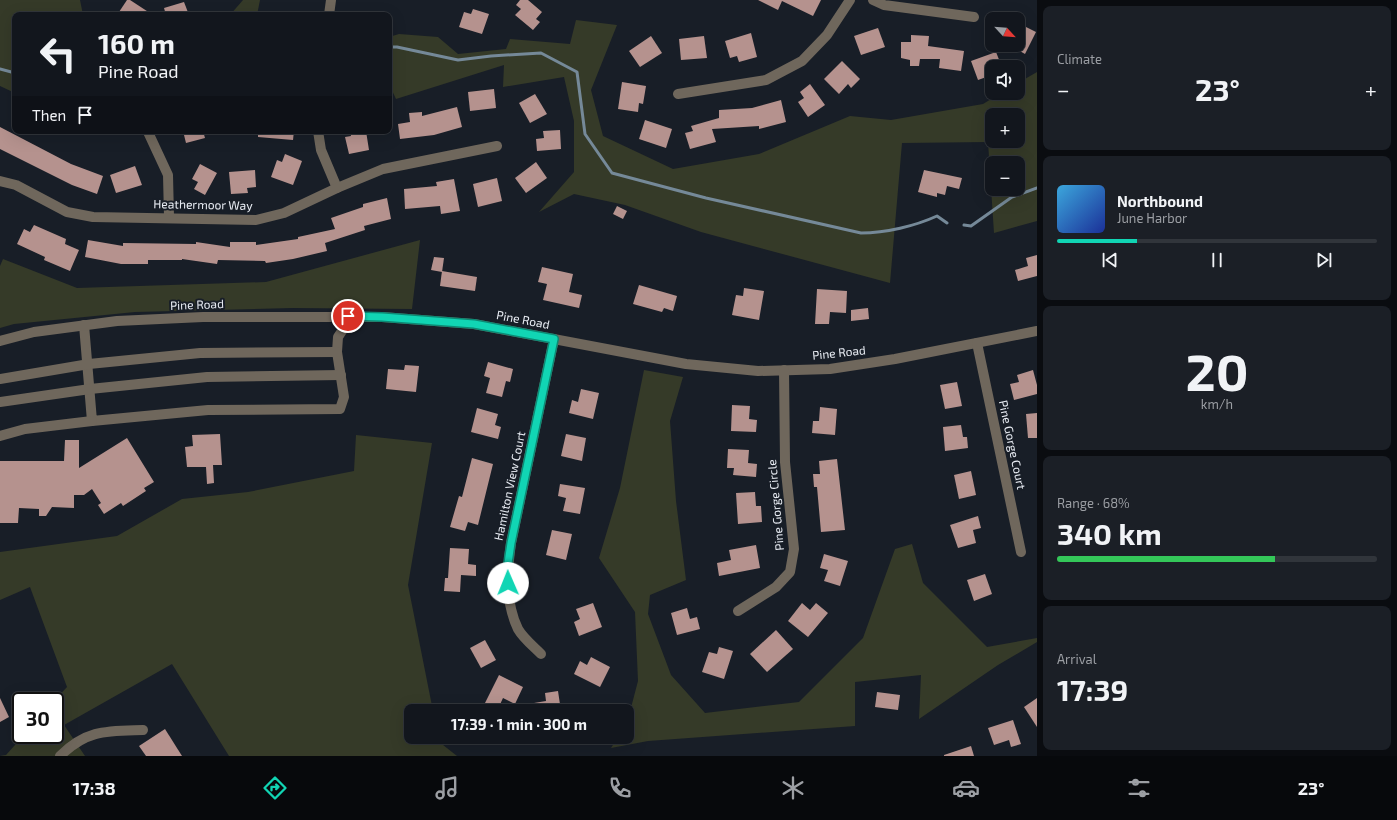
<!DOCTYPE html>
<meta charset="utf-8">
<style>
:root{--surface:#12161d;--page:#1b1f26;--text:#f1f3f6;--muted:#9c9fa4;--line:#31353b;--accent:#11d5b4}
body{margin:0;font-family:"Exo 2",sans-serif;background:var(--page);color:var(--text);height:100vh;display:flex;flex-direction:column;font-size:15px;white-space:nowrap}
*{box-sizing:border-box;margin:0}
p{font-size:13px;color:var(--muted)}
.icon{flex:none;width:22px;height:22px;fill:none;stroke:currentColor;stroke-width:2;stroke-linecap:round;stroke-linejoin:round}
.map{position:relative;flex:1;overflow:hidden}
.details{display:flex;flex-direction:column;gap:6px;padding:6px;background:#0a0c10;width:360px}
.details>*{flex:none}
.guide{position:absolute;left:12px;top:12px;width:380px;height:122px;border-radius:8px;box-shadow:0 4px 16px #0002,0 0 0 1px var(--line);background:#12161d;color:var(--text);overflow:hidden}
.needle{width:26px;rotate:116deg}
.fabs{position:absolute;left:985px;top:12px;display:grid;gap:8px}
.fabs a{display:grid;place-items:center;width:40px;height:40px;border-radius:8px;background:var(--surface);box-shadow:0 4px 16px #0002,0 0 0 1px var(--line);font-size:20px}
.speed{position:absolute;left:12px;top:692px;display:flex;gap:8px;font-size:20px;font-weight:700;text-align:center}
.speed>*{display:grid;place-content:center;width:52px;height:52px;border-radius:50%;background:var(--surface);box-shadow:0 4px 16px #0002,0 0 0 1px var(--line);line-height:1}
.speed .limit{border:2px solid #111;border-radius:6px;background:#fff;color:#111}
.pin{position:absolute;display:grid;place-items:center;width:34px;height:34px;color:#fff;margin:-17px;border:2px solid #fff;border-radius:50%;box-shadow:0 1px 4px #0007}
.me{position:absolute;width:44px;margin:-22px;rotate:359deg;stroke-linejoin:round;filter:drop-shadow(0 0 3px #0008)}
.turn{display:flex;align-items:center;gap:14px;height:84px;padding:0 20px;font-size:18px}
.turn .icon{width:52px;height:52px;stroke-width:2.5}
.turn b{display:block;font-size:28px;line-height:34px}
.then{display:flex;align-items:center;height:38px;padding:0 20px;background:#0003;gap:8px;font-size:15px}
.big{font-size:30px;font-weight:700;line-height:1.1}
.details .tile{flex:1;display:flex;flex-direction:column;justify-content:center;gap:6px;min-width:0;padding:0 14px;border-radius:8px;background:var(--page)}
.details .dial{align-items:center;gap:0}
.dial b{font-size:52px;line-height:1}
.song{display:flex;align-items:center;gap:12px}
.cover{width:48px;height:48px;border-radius:6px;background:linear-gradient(135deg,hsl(200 70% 55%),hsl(230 70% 35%))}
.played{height:4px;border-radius:2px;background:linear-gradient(90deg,var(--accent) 25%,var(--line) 25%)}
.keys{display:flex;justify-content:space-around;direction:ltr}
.heat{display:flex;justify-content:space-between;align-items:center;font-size:22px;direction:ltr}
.charge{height:6px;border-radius:3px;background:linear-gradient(90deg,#34c759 68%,var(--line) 0)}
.trip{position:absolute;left:404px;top:704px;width:230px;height:40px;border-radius:8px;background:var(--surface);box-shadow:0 4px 16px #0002,0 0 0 1px var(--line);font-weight:700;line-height:40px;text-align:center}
.dock{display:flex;height:64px;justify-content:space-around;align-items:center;background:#07090c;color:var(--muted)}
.dock .icon{width:28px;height:28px}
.dock .on{color:var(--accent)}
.dock b{font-size:18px;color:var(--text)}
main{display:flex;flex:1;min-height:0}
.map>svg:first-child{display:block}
.green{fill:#353a28;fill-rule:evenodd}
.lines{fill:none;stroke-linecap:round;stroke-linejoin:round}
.stream{stroke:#758998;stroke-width:3}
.building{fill:#b5928e}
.minor{stroke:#6f675c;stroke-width:10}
.route-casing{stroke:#0b8a75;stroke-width:10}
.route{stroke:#11d5b4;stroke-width:7}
.labels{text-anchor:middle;stroke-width:4;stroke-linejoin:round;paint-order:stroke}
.street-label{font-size:12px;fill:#e9edf4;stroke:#181e27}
</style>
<main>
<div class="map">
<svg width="1037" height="756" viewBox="0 0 1037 756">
<rect width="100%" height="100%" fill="#181e27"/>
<g class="green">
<polygon points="0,0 80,0 83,15 15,15 15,93 0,86"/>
<polygon points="243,0 260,0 257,15 230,15"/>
<path d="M576 20 617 25 591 90 603 136 673 169 759 154 850 116 891 120 983 104 1001 93H1018V83L1037 72V221L994 233 988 142 902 143 890 283 701 232 625 205 574 194 539 212 574 172V121L564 77 503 87 504 65 396 99 389 84V37L399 34 438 37 458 54 506 49 510 39 570 44ZM992 115H1018V141H992ZM992 163H1018V189H992Z"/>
<polygon points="420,240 412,309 292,308 135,312 14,324 0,328 0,266 3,259 77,288 266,282"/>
<polygon points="644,370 683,377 670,421 676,501 686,580 650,595 648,614 671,675 705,713 799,702 863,638 895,549 912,544 923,583 987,647 1037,638 1037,642 998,665 919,719 921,675 855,682 855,726 648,741 611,748 618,737 627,737 627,723 638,681 635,612 599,558 620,488"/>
<polygon points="356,435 432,443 408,585 433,711 411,711 411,737 438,737 438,741 457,756 229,756 172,664 64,725 85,756 0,756 6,755 24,735 55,735 54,701 67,687 30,587 0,600 0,552 117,536 182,499 248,492 354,471"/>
</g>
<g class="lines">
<g class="stream">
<path d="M389 47H397L458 60 491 56 541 53 577 72 585 134 612 173 706 198 861 233C886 233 915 226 937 216L947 223"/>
<polyline points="0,69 15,73"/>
<polyline points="964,225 971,226 1012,197 1037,188"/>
</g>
</g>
<g class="building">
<polygon points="127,0 130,0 153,15 117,15"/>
<polygon points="520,0 528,0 542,12 536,19 540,22 533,30 515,15 521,9 516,5"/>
<polygon points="758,0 821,0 813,16 782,1 778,10"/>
<polygon points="184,2 189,15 166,15 164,8"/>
<polygon points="473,9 489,14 482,34 459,27 464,12 471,14"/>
<polygon points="1018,23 1036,32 1025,54 1018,50"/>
<polygon points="878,28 885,47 861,55 854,36"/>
<polygon points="751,33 757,57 739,62 737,56 730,58 725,41"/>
<polygon points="911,35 929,36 928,46 964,51 961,71 939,68 940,59 920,59 919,66 910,66 910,60 901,58 901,42 911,42"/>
<polygon points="651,36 662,53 640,67 629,51"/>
<polygon points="704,36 707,58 681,60 679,39"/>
<polygon points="996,52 1002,67 992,67 992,75 978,80 971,61"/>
<polygon points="842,61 860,79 851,88 848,84 839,94 824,79"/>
<polygon points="622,82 646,86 643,104 639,103 638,112 618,109"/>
<polygon points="810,84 825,105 808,117 798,102 804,98 800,92"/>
<polygon points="494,89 496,108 470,111 468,92"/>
<polygon points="535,94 547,114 530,123 519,103"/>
<polygon points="781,100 786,122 759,129 759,126 712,129 716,142 690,149 685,133 693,131 691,126 719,118 719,110 752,108"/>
<polygon points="457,107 462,127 434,135 400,139 398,124 410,122 409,113 422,112 422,116"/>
<polygon points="645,120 672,129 666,148 639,139"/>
<polygon points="0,127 71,164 103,176 97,194 72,185 0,149"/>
<polygon points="560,130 561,149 537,151 536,139 544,138 543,131"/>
<polygon points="183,131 203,131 205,138 186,143"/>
<polygon points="258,131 294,131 293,140 258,137"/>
<polygon points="350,131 366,131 369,150 349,154 345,137 351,136"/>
<polygon points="285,154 302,161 293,185 271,177 277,160 282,162"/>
<polygon points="536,162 547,178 526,193 515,178"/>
<polygon points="200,164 217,173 205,195 194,189 198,182 192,179"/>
<polygon points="135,166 142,185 116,193 110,175"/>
<polygon points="255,170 256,187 247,188 248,193 231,194 229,172"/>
<polygon points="924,170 962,178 959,189 947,186 945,195 937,193 937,197 918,192"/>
<polygon points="497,178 502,201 478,207 473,184"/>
<polygon points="454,179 460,211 441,214 440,206 405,209 404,189 437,186 436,182"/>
<polygon points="387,198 391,219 364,226 365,230 325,243 327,251 293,259 266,263 265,261 218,260 217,264 182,259 182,260 148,260 148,264 121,264 85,257 88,240 123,246 123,243 196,244 196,242 230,247 230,242 256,242 256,245 298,239 298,237 335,229 331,218 363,207 363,204"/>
<polygon points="617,206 627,211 623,219 613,214"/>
<polygon points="34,225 66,239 65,244 79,250 70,271 44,260 45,257 17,244 24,229 30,232"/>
<polygon points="1037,255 1037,276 1018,281 1015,270 1028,266 1026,258"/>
<polygon points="434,257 444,258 442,272 431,270"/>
<polygon points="542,267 573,274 569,292 582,295 579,308 543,300 547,284 538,282"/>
<polygon points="442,271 477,277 475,291 440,286"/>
<polygon points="639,285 677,296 673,311 664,308 662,312 633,304"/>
<polygon points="744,288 764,291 759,320 732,315 736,295 743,296"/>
<polygon points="817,289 847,291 846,313 830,312 829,324 815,324"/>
<polygon points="868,308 869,319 851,321 851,310"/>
<polygon points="488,362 513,369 510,382 506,381 502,397 486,393 490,378 484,376"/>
<polygon points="405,365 419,366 416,392 386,389 388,369 404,370"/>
<polygon points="1033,370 1037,385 1037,394 1014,400 1010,384 1019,382 1017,375"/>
<polygon points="957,382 962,406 945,409 940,385"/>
<polygon points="581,389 599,393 593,419 569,413 572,400 578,402"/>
<polygon points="732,405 750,406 749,419 757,420 756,432 731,431"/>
<polygon points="820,407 837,409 835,435 812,433 813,421 819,421"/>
<polygon points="477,408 498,414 495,425 501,427 498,439 471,432"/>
<polygon points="1037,413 1037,438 1028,438 1026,414"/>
<polygon points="961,425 963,437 967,437 968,448 945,451 943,427"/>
<polygon points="220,434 222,465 213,465 214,483 207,484 206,467 187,467 185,447 193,446 192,435"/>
<polygon points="566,434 586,438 582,461 561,456"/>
<polygon points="127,438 154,482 144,488 146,491 123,506 121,503 104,514 98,505 101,503 92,489 84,495 74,495 74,508 52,507 46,516 39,516 39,509 19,508 18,523 0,523 0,461 64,461 65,440 79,440 79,468"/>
<polygon points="728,449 749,450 748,463 757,464 756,477 733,475 734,468 727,468"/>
<polygon points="472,458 493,464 478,525 468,522 465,531 450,527 459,496 462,497"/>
<polygon points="837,459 845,530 821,532 817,487 814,487 813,474 820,474 819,461"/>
<polygon points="971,471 976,495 959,499 954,475"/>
<polygon points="560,484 585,488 580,514 563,511 566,498 558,496"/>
<polygon points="755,492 756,506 761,506 762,522 738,524 736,493"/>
<polygon points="978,516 981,528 973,530 976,543 958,548 950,525"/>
<polygon points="552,530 572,534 566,560 546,555"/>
<polygon points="756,545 760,568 719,576 717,563 731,560 729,550"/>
<polygon points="450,548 469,549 468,564 476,565 476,576 461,575 460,592 444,591 445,578 448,578"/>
<polygon points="824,554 848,561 840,586 824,581 828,570 820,568"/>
<polygon points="985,574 992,594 974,601 967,580"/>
<polygon points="593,603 602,627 579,636 574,622 580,619 576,609"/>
<polygon points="802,603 810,610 816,603 828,613 808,637 788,621"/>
<polygon points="687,608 690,619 697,617 700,629 677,635 671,613"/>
<polygon points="776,630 793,649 767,672 750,654"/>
<polygon points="485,640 496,660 481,668 470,648"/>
<polygon points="719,647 733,651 724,679 702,672 709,652 717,654"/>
<polygon points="591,657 610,667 600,687 574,674 580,661 587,665"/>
<polygon points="499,675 523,687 515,704 503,698 497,711 481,711"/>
<polygon points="558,691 561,711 535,711 534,703 546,701 545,693"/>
<polygon points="877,692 900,695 898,710 875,707"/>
<polygon points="0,698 9,717 0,722"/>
<polygon points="1037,698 1037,727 1024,707"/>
<polygon points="1013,720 1021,744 1011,747 1009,740 994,745 988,728"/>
<polygon points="165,729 182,756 146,756 139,746"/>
<polygon points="971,746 974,756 944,756 944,755"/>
</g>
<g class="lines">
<g class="minor">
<polyline points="873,0 884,5 974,17"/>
<polyline points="329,15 331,0"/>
<polyline points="678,94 766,80 802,61 827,35 850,0"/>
<polyline points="318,131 321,150 337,188"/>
<polyline points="148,132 168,175 169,217"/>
<polyline points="0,181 16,185 67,212 93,217 256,220 284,213 337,188 383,169 497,146"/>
<polyline points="84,325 92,421 208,410 340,409 344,397 337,352 338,337 346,325 356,316"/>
<polyline points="0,341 34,332 117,321 203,317 382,317 474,324 686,364 758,371 830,369 895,359 1037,331"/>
<polyline points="977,343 1021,552"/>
<polyline points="0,379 89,364 200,353 337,352"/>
<polyline points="0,402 90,389 207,377 341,375"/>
<polyline points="0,436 25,429 92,421"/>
<polyline points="738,611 776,587 790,572 794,549 785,462 784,370"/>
<path d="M541 654C534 647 523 638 518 629 505 602 507 571 511 543L554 339"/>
<path d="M60 756C87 729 108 731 143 730"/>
</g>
</g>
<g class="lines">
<g class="route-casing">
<polyline id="route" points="348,316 382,317 474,324 554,339 511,543 507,570 508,583"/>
</g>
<use href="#route" class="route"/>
</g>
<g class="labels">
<g class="street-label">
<text transform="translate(203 205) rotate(1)" y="4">Heathermoor Way</text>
<text transform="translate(197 305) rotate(-2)" y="4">Pine Road</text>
<text transform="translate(523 320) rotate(11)" y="4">Pine Road</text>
<text transform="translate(839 353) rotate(-6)" y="4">Pine Road</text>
<text transform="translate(1012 445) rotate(78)" y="4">Pine Gorge Court</text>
<text transform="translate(510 486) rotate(-78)" y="4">Hamilton View Court</text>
<text transform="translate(776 505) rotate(-95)" y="4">Pine Gorge Circle</text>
</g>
</g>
</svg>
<div class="fabs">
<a><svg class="needle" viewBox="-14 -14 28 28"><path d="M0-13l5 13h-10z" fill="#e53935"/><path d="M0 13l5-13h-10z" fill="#9c9fa4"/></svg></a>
<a><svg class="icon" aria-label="sound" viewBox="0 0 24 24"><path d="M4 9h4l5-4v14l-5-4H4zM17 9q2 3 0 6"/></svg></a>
<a>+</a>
<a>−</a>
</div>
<div class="speed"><div class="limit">30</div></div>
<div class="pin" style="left:348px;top:316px;background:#d93025"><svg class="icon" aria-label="arrive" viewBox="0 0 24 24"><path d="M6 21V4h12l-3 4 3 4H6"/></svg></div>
<svg class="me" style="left:508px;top:583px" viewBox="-20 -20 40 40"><circle r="19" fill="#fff"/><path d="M0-13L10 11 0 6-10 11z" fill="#11d5b4"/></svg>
<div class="trip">17:39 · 1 min · 300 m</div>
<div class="guide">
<div class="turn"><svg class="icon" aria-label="left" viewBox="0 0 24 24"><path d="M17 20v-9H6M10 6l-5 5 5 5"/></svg><div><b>160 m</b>Pine Road</div></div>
<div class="then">Then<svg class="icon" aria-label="arrive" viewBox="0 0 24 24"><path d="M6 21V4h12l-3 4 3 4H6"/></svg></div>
</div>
</div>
<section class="details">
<div class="tile"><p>Climate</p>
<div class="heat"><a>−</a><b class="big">23°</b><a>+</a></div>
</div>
<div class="tile">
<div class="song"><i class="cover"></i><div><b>Northbound</b><p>June Harbor</p></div></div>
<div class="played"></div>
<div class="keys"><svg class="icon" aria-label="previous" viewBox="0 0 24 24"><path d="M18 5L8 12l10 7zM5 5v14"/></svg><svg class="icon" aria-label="pause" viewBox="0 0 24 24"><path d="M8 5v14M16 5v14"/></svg><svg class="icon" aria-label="next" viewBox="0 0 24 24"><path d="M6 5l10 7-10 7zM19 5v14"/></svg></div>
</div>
<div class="tile dial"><b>20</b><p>km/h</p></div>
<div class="tile"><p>Range · 68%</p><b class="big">340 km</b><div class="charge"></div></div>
<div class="tile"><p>Arrival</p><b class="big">17:39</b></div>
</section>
</main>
<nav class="dock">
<b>17:38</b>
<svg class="icon on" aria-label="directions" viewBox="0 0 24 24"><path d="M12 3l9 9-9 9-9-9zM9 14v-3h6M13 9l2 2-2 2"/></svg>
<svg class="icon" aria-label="music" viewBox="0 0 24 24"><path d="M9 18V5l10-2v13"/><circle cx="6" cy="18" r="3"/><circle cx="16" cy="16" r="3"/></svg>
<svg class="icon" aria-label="phone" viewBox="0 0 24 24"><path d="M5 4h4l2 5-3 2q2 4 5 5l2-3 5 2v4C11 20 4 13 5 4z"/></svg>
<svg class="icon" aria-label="climate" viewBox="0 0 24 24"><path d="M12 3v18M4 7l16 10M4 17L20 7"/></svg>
<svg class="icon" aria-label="car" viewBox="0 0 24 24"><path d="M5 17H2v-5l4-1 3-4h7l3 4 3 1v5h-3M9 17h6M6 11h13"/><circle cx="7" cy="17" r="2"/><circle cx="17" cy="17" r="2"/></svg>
<svg class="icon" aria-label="filters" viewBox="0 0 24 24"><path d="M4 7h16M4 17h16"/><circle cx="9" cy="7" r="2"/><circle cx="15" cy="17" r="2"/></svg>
<b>23°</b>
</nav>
